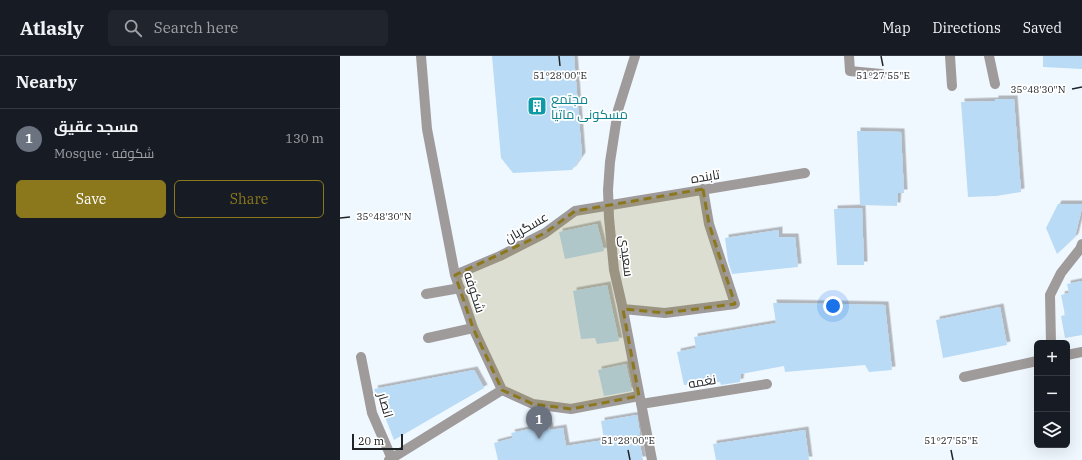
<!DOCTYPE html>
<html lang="en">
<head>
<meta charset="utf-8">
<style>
  body { margin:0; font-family:"IBM Plex Serif",Cairo,serif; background:#20242c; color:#f1f3f6 }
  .controls { position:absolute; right:12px; bottom:12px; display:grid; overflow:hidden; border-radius:6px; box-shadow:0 4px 16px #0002 }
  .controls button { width:36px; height:36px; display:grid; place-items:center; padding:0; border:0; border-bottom:1px solid #363941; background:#171b24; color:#f1f3f6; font:20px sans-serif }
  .scale { position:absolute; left:12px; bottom:10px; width:51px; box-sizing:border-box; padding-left:4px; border:2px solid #202326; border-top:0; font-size:11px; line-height:14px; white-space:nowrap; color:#202326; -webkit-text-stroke:3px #fff; paint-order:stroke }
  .you { position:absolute; left:493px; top:250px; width:14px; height:14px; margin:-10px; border:3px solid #fff; border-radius:50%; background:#1a73e8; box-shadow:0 0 0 6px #1a73e833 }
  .badge { display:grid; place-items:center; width:26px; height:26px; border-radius:50%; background:#8b781d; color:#fff; font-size:13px; font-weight:700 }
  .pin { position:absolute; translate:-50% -33px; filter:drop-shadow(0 1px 2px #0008) }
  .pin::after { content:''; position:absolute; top:21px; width:14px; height:12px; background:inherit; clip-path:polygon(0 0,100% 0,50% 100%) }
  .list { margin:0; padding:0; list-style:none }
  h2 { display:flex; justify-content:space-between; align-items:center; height:52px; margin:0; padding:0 16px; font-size:17px }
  h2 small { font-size:13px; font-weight:400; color:#9ea1a6 }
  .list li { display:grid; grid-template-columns:26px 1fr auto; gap:12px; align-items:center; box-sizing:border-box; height:60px; padding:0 16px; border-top:1px solid #363941 }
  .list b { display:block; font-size:15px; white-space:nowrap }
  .list p { margin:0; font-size:13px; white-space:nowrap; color:#9ea1a6 }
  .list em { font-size:13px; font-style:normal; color:#9ea1a6 }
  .actions { display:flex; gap:8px; padding:12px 16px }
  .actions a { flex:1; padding:9px 0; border:1px solid #8b781d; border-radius:6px; text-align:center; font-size:14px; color:#8b781d }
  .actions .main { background:#8b781d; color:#fff }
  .icon { flex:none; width:22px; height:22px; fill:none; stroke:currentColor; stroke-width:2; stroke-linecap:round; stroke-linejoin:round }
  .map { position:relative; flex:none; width:742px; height:404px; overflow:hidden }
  header { display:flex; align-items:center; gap:24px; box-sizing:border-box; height:56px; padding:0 20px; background:#171b24; border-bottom:1px solid #363941 }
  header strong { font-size:19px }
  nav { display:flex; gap:22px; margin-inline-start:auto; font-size:14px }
  .search { width:280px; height:36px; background:#20242c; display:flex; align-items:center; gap:10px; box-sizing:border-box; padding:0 14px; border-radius:6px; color:#9ea1a6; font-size:15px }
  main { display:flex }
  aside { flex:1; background:#171b24 }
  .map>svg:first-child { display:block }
</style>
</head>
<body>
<header>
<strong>Atlasly</strong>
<div class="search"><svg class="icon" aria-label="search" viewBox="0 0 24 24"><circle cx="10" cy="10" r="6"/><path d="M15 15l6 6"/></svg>Search here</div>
<nav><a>Map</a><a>Directions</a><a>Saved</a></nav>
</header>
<main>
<aside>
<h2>Nearby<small></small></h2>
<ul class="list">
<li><span class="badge" style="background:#6b7280">1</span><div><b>مسجد عقیق</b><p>Mosque · شکوفه</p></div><em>130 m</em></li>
</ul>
<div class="actions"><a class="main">Save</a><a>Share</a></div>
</aside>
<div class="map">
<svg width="742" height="404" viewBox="0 0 742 404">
  <defs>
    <filter id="shadow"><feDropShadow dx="3.5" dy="-3.5" stdDeviation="0" flood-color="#0004"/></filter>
  </defs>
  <rect width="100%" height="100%" fill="#f0f8ff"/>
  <!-- building -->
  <path fill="#b9dbf6" filter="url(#shadow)" d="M152 0H234L242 100 232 114 173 117 161 102Z
    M703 0H742V13L703 11Z
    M655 43H674L681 136 656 140 628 141 621 46 655 45Z
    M517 75 561 76 564 137H558L557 150 520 149Z
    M718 148H742V152L735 181 717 198 706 172Z
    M522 152 524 209H497L494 153Z
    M257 168 264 195 225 203 219 176Z
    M439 174V181H455L458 211 392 218 388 205 385 182Z
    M742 225V279L725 282 721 260 725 259 721 239 729 237 727 228Z
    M267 229 279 285 257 288 255 282 241 283 233 235Z
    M433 247 545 249 552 314 529 316 525 309 445 316 444 310 401 318 400 326 381 329 380 326 344 329 337 296 356 292 354 281 436 267Z
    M660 251 667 289 603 302 596 264Z
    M286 308 292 335 264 340 258 314Z
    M134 314 144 332 54 384 34 333Z
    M297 359 300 378 298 379 303 404H158L154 387 173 382 171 377 209 369 210 374 223 372 226 390 264 384 261 365Z
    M465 374 469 404H376L373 388Z"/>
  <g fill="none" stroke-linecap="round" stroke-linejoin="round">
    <!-- minor -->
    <path stroke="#a09b9b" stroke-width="10" d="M81 0 87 73 115 219 133 272 162 334 193 348 231 353 299 340
      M295 0 278 54 270 106 268 134 269 162 274 214 282 249 312 404
      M509 0 510 15 541 18
      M610 0 612 30
      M649 0 655 28
      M115 219 160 200 205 177 235 155 465 117
      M86 238 120 232
      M283 253 325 257 395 248 369 168 363 133
      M88 282 133 272
      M711 287 710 239 721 217 740 193 742 188
      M727 299 742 296
      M21 301 32 357 52 403
      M624 321 697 305
      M301 348 427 328
      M49 404 162 334"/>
  </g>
  <!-- marked area -->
  <path fill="#8b781d" fill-opacity="0.2" stroke="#8b781d" stroke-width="3" stroke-dasharray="8 5" stroke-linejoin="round" d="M363 133 369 168 395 248 325 257 283 253 299 340 231 353 193 348 162 334 133 272 115 219 205 177 235 155Z"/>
  <!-- ticks -->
  <path fill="none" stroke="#202326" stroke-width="1.5" d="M219 0 220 10M541 0 543 10M732 33 742 31M0 162 10 161M288 394 290 404M611 394 613 404"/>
  <!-- icons -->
  <defs>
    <g id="building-square" transform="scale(1)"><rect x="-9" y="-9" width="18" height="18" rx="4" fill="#0f9aa8" stroke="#fff"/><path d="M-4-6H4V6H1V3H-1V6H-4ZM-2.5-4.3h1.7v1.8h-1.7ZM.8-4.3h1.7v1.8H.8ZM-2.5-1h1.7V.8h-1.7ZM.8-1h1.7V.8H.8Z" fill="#fff"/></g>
  </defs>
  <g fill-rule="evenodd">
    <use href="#building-square" x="197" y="50"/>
  </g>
  <g text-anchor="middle" stroke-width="3.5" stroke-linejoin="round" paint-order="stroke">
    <!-- culture labels -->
    <g font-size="13" fill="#0d838f" stroke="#fff" text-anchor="start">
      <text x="211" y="48">مجتمع<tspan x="211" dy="15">مسکونی ماتیا</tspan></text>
    </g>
    <!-- street labels -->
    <g font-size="13" fill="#202326" stroke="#fff">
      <text transform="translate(365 120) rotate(-9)" y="5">تابنده</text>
      <text transform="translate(186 171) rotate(-30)" y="5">عسگریان</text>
      <text transform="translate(287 200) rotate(83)" y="5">سعیدی</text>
      <text transform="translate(135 236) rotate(72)" y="5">شکوفه</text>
      <text transform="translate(362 325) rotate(-9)" y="5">نغمه</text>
      <text transform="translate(46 349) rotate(74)" y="5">انصار</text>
    </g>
  </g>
  <g font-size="10" text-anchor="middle" fill="#202326" stroke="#fff" stroke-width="3.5" stroke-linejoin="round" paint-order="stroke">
    <text x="220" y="23">51°28'00"E</text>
    <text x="543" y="23">51°27'55"E</text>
    <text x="698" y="37">35°48'30"N</text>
    <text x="44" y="164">35°48'30"N</text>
    <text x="288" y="388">51°28'00"E</text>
    <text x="611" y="388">51°27'55"E</text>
  </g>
</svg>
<div class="controls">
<button>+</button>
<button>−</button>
<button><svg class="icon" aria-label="layers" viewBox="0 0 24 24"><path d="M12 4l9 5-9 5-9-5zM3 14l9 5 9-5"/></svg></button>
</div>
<div class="scale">20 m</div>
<div class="you"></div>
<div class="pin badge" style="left:199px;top:383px;background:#6b7280">1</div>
</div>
</main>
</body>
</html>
